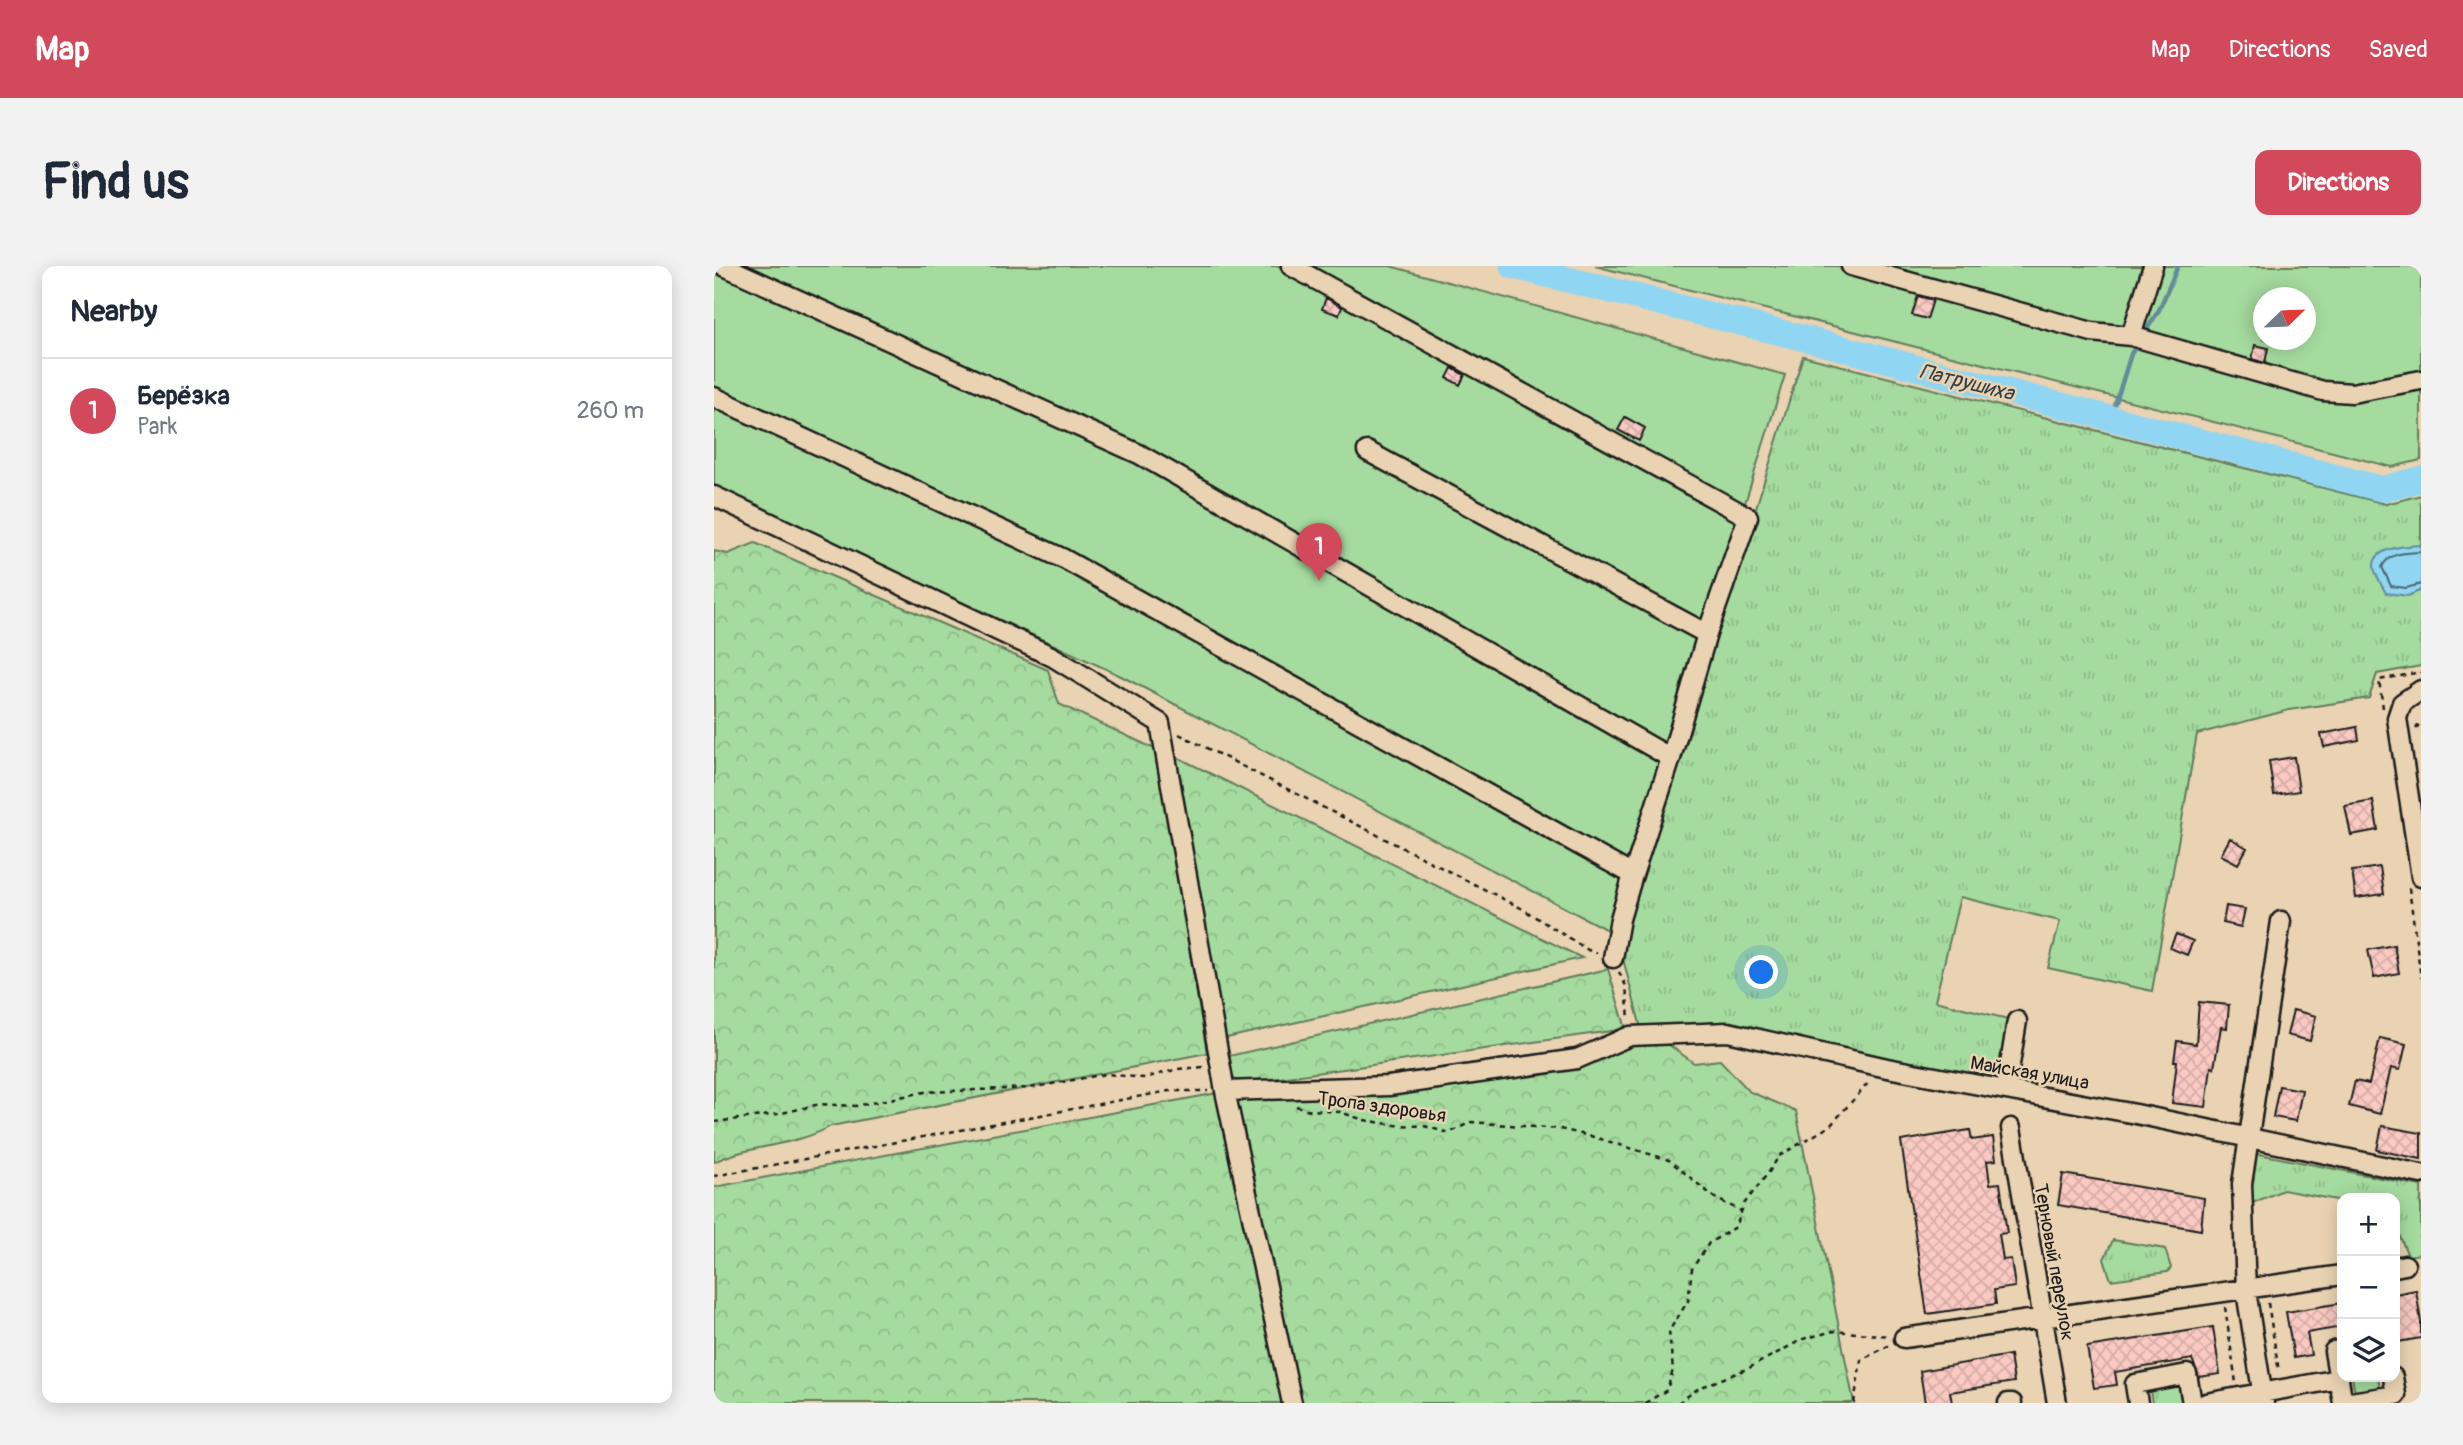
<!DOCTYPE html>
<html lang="en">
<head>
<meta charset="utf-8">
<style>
  body { margin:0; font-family:Pangolin,sans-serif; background:#f2f2f3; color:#1f2937 }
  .controls { position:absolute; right:21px; bottom:21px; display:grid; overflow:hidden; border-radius:14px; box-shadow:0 4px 18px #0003 }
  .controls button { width:63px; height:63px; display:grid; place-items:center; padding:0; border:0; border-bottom:2px solid #e0e1e3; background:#fff; color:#1f2937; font:35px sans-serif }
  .compass { position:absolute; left:1539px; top:21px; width:63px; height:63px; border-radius:50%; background:#fff; box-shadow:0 4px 18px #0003; rotate:67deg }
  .you { position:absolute; left:1048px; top:707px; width:24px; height:24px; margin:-18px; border:5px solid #fff; border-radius:50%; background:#1a73e8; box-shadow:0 0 0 10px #1a73e833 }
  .badge { display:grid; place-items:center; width:46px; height:46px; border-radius:50%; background:#d1495b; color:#fff; font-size:23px; font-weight:700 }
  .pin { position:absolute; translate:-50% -58px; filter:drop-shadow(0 2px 4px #0008) }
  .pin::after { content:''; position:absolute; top:37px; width:24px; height:21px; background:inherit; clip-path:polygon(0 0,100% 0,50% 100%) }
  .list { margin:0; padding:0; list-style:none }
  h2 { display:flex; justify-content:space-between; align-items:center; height:91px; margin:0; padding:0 28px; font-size:30px }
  h2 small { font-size:23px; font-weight:400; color:#747a83 }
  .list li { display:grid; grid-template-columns:46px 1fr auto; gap:21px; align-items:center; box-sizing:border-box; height:105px; padding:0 28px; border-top:2px solid #e0e1e3 }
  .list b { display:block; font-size:26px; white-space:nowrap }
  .list p { margin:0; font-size:23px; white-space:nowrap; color:#747a83 }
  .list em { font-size:23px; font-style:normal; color:#747a83 }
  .icon { flex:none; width:38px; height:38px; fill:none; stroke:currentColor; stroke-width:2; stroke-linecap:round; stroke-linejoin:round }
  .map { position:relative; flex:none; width:1707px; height:1137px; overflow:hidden; border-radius:14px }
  header { display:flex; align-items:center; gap:42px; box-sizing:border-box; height:98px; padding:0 35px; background:#d1495b; color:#fff }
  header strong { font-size:33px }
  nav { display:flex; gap:38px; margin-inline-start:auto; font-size:24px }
  .intro { display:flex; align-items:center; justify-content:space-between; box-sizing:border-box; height:168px; padding:0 42px }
  h1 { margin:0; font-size:49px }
  .button { padding:18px 32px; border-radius:14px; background:#d1495b; color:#fff; font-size:24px; font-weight:700 }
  main { display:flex; gap:42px; padding:0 42px }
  aside { flex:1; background:#fff; border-radius:14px; box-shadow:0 4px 18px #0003 }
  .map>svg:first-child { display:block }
</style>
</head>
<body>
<header>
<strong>Map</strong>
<nav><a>Map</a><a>Directions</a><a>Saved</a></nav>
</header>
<div class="intro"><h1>Find us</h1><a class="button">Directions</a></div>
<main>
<aside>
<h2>Nearby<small></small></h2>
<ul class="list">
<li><span class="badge">1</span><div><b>Берёзка</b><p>Park</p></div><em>260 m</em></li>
</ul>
</aside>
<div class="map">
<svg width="1707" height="1137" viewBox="0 0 1707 1137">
  <defs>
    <pattern id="grass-tufts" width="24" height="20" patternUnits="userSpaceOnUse" patternTransform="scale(1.75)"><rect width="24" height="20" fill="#a5db9e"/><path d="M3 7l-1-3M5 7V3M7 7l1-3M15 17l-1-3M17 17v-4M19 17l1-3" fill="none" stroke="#8dbb88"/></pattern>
    <pattern id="forest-crowns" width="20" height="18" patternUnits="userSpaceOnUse" patternTransform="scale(1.75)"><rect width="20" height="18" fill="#a5db9e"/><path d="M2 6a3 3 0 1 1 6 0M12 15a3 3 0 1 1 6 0" fill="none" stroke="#8dbb88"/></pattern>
    <pattern id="building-cross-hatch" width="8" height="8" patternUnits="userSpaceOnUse" patternTransform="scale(1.75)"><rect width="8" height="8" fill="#f9c9c2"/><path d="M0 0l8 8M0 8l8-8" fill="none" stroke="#d5aca6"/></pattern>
  </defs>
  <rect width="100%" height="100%" fill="#e9d3b2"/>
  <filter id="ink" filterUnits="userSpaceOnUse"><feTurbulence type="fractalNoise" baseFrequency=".0143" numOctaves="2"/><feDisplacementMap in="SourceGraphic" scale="14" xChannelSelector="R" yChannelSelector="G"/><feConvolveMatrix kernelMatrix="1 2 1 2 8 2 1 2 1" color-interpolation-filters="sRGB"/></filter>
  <g filter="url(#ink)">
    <!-- grass -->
    <path fill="url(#grass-tufts)" stroke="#607c5d" stroke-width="2" d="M1089 90 1672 238 1707 229V400L1663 408 1655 432 1575 444 1483 468 1438 725 1334 702 1346 655 1246 631 1221 735 1294 753 1286 816 1013 758 927 762 906 681Z
      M1540 887 1707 920V988L1694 990 1681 959V932H1628V935L1569 924 1536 938 1534 924Z
      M1399 974 1451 983 1457 1002 1453 1006 1397 1014 1390 993Z
      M1638 1111H1664L1667 1128 1642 1132Z
      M1464 1118 1468 1137H1438L1436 1123Z"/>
    <!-- forest -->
    <path fill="url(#forest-crowns)" stroke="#607c5d" stroke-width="2" d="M41 277 334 404 345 438 441 483 493 787 117 860C81 881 37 878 0 896V285L14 288Z
      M461 490 868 692 508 773Z
      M894 703 912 763 517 819 515 790Z
      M944 771 980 797 1006 794 1036 826 1082 845 1140 1137H586L521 831Z
      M504 827 570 1137H0V921Z"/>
    <!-- garden -->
    <path fill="#a5db9e" stroke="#607c5d" stroke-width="2" fill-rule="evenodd" d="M0 0H676L1071 109 897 666 407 410 0 221Z
      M881 0H1707V194L1678 201ZM1549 32H1591V74H1549Z"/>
    <!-- water -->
    <path fill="#90d6f2" stroke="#628c9c" stroke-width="2" d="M1707 279V324L1694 330 1672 327C1668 320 1661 309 1660 301 1659 280 1694 280 1707 279Z"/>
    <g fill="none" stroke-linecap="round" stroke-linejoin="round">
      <!-- shore -->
      <path stroke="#4a6672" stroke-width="2" d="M1707 286C1692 287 1675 286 1668 301L1677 320 1692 322 1707 318"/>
      <!-- stream -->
      <path stroke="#628c9c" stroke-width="4.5" d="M1430 68 1445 44 1464 0
        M1397 152 1417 88 1423 78"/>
      <!-- river -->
      <path stroke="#90d6f2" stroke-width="26" d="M799 0 1089 72 1668 223 1707 213"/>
    </g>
    <!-- building -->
    <path fill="url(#building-cross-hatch)" stroke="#1c1c1c" stroke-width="2" d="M1204 30 1219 34 1213 53 1198 49Z
      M612 32 628 41 625 49 608 43Z
      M1541 79 1554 82 1551 97 1538 93Z
      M738 102 751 109 746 119 733 112Z
      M911 151 931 162 925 175 904 164Z
      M1643 461 1645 474 1610 481 1607 468Z
      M1580 491 1585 525 1560 529 1555 495Z
      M1659 535 1664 564 1637 569 1631 540Z
      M1516 572 1533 582 1524 598 1507 589Z
      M1666 601 1670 628 1642 632 1638 605Z
      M1512 640 1531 643 1527 661 1509 657Z
      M1462 668 1479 675 1473 689 1456 682Z
      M1680 679 1685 707 1660 712 1654 684Z
      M1485 736 1515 739 1513 762 1507 761 1500 802 1497 801 1492 841 1458 837 1463 795H1460L1463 775 1482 778Z
      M1579 744 1602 750 1596 775 1573 769Z
      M1666 772 1692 778 1686 804 1677 802 1666 848 1635 840 1641 815 1655 818Z
      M1565 820 1588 824 1582 855 1559 851Z
      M1668 860 1707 867V893L1663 884Z
      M1256 864 1258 874 1279 871 1282 894 1273 895 1276 918 1286 917 1293 967 1285 968 1289 994 1297 993 1301 1021 1280 1024 1282 1038 1213 1048 1187 875Z
      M1349 908 1490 932 1487 964 1344 939Z
      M1702 1024 1707 1056V1072L1684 1076 1681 1055V1028Z
      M1628 1037V1061L1593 1067 1597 1089 1580 1092 1572 1046Z
      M1499 1061 1506 1108 1485 1111 1478 1093 1401 1106 1403 1119 1380 1122 1373 1081Z
      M1296 1089 1300 1116 1236 1126 1238 1137H1211L1206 1105Z"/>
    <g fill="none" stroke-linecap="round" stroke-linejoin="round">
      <!-- minor casing -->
      <g stroke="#1c1c1c" stroke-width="23">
        <path id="minor" d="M10 0 425 188 957 492
          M577 0 1034 251 993 368 957 492 919 609 906 653 899 692
          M1137 0 1378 66 1417 70 1609 125 1638 127 1707 114
          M1417 70 1439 0
          M0 131 350 293 919 609
          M653 185 993 368
          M0 230 339 391 446 457 511 825 578 1137
          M1707 424 1688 437 1683 452 1707 611
          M1292 823 1303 755
          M511 825 675 820 863 793 916 770 1014 766 1173 802 1422 848 1707 908
          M1297 862 1343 1137
          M1681 1001 1691 999
          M1190 1072 1628 1009
          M1628 1083 1620 1085 1629 1137
          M1294 1137H1298
          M1424 1137 1421 1118 1473 1108 1478 1137
          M1492 1137 1625 1113
          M1550 1137 1532 1025 1528 918 1567 655
          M1630 1137 1682 1129 1679 1111"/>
      </g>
      <!-- path -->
      <path stroke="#1c1c1c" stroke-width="2.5" stroke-dasharray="5 5" stroke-linecap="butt" d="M1669 442 1665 414 1707 406
        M1702 463 1707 455
        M465 468 807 642 874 684 883 687
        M1695 622 1707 712
        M905 706 912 720 915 753
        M582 840 596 844 626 846 650 854 681 859 710 860 735 867 757 856 846 863 880 871 955 894 1001 932 1027 945
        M0 856 64 848 106 838 142 840 211 826 316 822 392 808 431 812 464 803 489 801
        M0 910 455 825H494
        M1554 1037 1565 1106
        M1511 1041 1522 1117
        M931 1137 953 1124 959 1104 955 1065 974 1035 978 1003 995 977 1022 961 1030 938 1055 906 1065 890 1116 860 1156 815
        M964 1137 985 1122 1035 1102 1089 1073 1120 1065 1176 1070
        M1140 1137 1147 1094 1176 1079"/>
      <!-- minor -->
      <use href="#minor" stroke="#e9d3b2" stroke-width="18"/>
    </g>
  </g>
  <g text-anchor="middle" stroke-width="5" stroke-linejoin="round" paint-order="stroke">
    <!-- street labels -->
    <g font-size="19" fill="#1c1c1c" stroke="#e9d3b2">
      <text transform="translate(1316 806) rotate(10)" y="7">Майская улица</text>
      <text transform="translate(668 840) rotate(8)" y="7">Тропа здоровья</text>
      <text transform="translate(1341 996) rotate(80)" y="7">Терновый переулок</text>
    </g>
    <!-- water labels -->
    <g font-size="21" font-style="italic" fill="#334147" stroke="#e9d3b2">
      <text transform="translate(1253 116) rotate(14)" y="7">Патрушиха</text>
    </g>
  </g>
</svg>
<div class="controls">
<button>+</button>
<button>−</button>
<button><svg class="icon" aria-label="layers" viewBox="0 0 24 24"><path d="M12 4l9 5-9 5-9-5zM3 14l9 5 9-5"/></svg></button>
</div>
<svg class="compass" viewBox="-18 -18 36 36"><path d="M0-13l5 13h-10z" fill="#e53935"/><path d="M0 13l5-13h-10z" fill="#747a83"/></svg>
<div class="you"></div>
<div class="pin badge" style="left:605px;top:315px">1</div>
</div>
</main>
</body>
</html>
